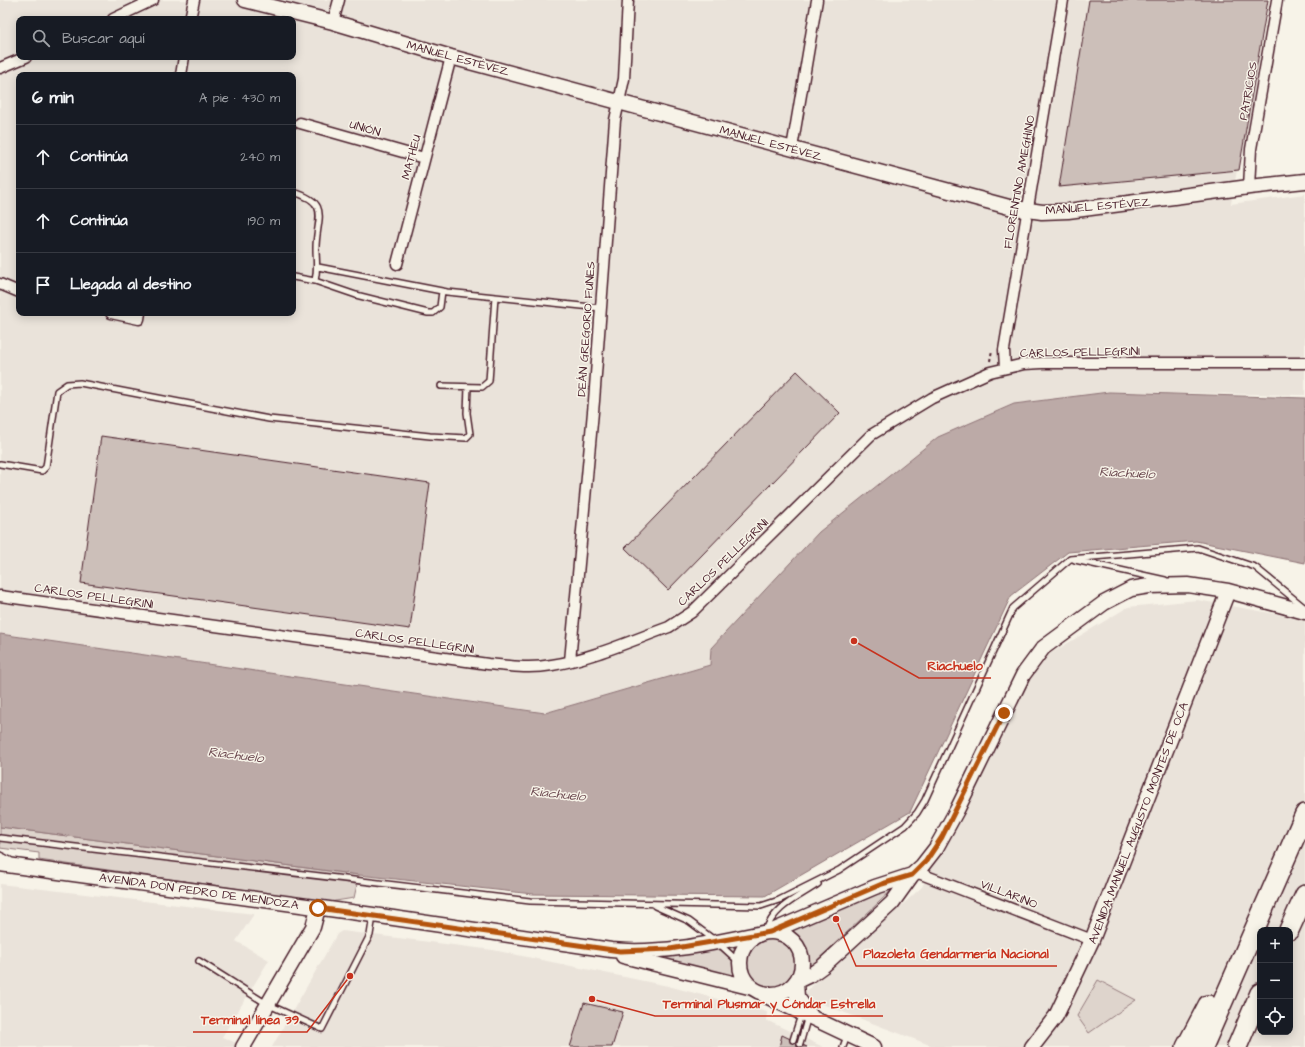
<!DOCTYPE html>
<html lang="es">
<head>
<meta charset="utf-8">
<style>
  body { margin:0; font-family:"Architects Daughter",sans-serif; background:#242831; color:#f1f3f6 }
  .controls { position:absolute; right:12px; bottom:12px; display:grid; overflow:hidden; border-radius:8px; box-shadow:0 2px 10px #0003 }
  .controls button { width:36px; height:36px; display:grid; place-items:center; padding:0; border:0; border-bottom:1px solid #363941; background:#171b24; color:#f1f3f6; font:20px sans-serif }
  .stop { position:absolute; width:12px; height:12px; margin:-9px; border:3px solid #b45309; border-radius:50%; background:#fff }
  .stop.end { background:#b45309; border-color:#fff; box-shadow:0 1px 4px #0008 }
  .list { margin:0; padding:0; list-style:none }
  h2 { display:flex; justify-content:space-between; align-items:center; height:52px; margin:0; padding:0 16px; font-size:17px }
  h2 small { font-size:13px; font-weight:400; color:#9ea1a6 }
  .list li { display:grid; grid-template-columns:26px 1fr auto; gap:12px; align-items:center; box-sizing:border-box; height:64px; padding:0 16px; border-top:1px solid #363941 }
  .list b { display:block; font-size:15px; white-space:nowrap }
  .list em { font-size:13px; font-style:normal; color:#9ea1a6 }
  .icon { flex:none; width:22px; height:22px; fill:none; stroke:currentColor; stroke-width:2; stroke-linecap:round; stroke-linejoin:round }
  .map { position:relative; flex:none; width:1305px; height:1047px; overflow:hidden }
  .search { position:absolute; background:#171b24; box-shadow:0 2px 10px #0003; left:16px; top:16px; width:280px; height:44px; display:flex; align-items:center; gap:10px; box-sizing:border-box; padding:0 14px; border-radius:8px; color:#9ea1a6; font-size:15px }
  .panel { position:absolute; background:#171b24; box-shadow:0 2px 10px #0003; left:16px; top:72px; width:280px; height:244px; border-radius:8px }
  .map>svg:first-child { display:block }
</style>
</head>
<body>
<div class="map">
<svg width="1305" height="1047" viewBox="0 0 1305 1047">
  <rect width="100%" height="100%" fill="#f7f3e8"/>
  <filter id="ink" filterUnits="userSpaceOnUse"><feTurbulence type="fractalNoise" baseFrequency=".025" numOctaves="2"/><feDisplacementMap in="SourceGraphic" scale="8" xChannelSelector="R" yChannelSelector="G"/><feConvolveMatrix kernelMatrix="1 2 1 2 8 2 1 2 1" color-interpolation-filters="sRGB"/></filter>
  <g filter="url(#ink)">
    <!-- built -->
    <path fill="#eae3da" fill-rule="evenodd" d="M0 0H1267L1231 204 1305 194V395L1109 392 1014 404 938 437 710 665 545 713 0 634ZM19 19H293V57H19ZM19 75H293V313H19Z
      M1197 600 1305 619V1047H935L801 996 922 887 1018 673 1128 607ZM1260 930H1290V1032H1260Z
      M0 884 254 914 236 941 269 960 222 1037 246 1047H0Z
      M342 931 493 950 668 986 767 1012 766 1020 823 1047H272L337 934Z"/>
    <!-- green -->
    <path fill="#ded4cc" stroke="#947a7c" d="M0 827 359 875 354 898 330 902 39 860V853L0 848Z
      M895 887 810 967 804 972C806 949 803 943 783 931L838 907Z
      M747 963a24 24 0 1 1 48 0a24 24 0 1 1-48 0Z
      M743 943 734 963 742 982 640 957Z
      M1098 980 1136 1000 1089 1033 1077 1016Z"/>
    <!-- water -->
    <path fill="#bcaaa7" stroke="#8e7275" d="M1109 392 1305 398V563L1196 541 1068 552 1011 596 910 812 765 896 533 894 359 875 0 827V634L545 713 710 665 711 648 819 532 938 437 1014 404Z"/>
    <!-- building -->
    <path fill="#ccbfb9" stroke="#4a1f2b" d="M1089 0H1268L1239 170 1059 187Z
      M797 371 840 413 668 590 625 548Z
      M101 436 430 483 410 629 81 583Z
      M584 1003 623 1012 612 1047H570Z
      M782 1035 807 1047H779Z"/>
    <g fill="none" stroke-linecap="round" stroke-linejoin="round">
      <!-- lane casing -->
      <g stroke="#4a1f2b" stroke-width="8">
        <path id="lane" d="M293 192C332 203 316 219 316 248 316 261 318 268 315 281
          M318 267 447 292 601 308
          M293 277 315 281 356 295 428 313H433L440 307 442 291
          M441 386 482 387 489 381 495 297
          M0 464 42 471 46 467 57 391 67 384 80 383 269 419 430 436 466 438 470 434 467 413 468 387
          M1075 560 1165 580
          M0 838 530 901 761 906 779 900 839 870 905 826 917 813 925 800 1013 608 1070 559 1198 548 1255 567 1305 608
          M0 855 10 860
          M655 906 689 921 717 942 740 963
          M766 931C773 907 799 897 818 884
          M199 961 267 1004 322 1029 370 935 373 916
          M793 1040 801 1015
          M800 1044 808 1016
          M843 1047 847 1036"/>
      </g>
      <!-- street casing -->
      <g stroke="#4a1f2b" stroke-width="13">
        <path id="street" d="M113 19 153 0
          M190 19 194 0
          M333 22 339 0
          M0 68 26 57
          M181 75 184 57
          M300 123 424 158
          M792 148 817 0
          M1249 187 1251 149 1277 0
          M397 264 451 57
          M0 284 19 292
          M111 313 139 319 140 313
          M1005 368 1004 350 1063 0
          M0 596 488 664C509 666 531 669 552 665 590 659 633 640 669 627L692 612 871 435 932 398 990 372 1024 364 1042 363H1305
          M570 661 594 401 615 120 624 79 628 0
          M916 872 1092 940"/>
      </g>
      <!-- secondary casing -->
      <g stroke="#4a1f2b" stroke-width="17">
        <path id="secondary" d="M245 0 333 22 451 57 1009 207 1042 212 1068 211 1249 187 1305 181
          M0 864 373 915 611 950C661 955 713 943 762 933
          M740 963a31 31 0 1 1 62 0a31 31 0 1 1-62 0Z
          M770 932 875 887 912 875 922 866 936 848 957 810 1023 675 1043 648 1104 603 1131 589 1149 586 1188 585 1228 591 1305 612
          M623 956 753 988
          M797 981 812 974 823 966 892 903 912 875
          M796 982 797 997 811 1016
          M764 995 874 1047
          M243 1047 313 927 318 908
          M1032 1047 1056 1016 1092 940 1228 591"/>
      </g>
      <!-- highway casing -->
      <g stroke="#4a1f2b" stroke-width="22">
        <path id="highway" d="M1289 930 1305 895
          M1186 1047 1208 1005
          M1203 1047 1305 814
          M1237 1047 1260 993"/>
      </g>
      <!-- path -->
      <path stroke="#4a1f2b" stroke-width="2" stroke-dasharray="3 3" stroke-linecap="butt" d="M990 361 992 350"/>
      <!-- lane -->
      <use href="#lane" stroke="#f7f3e8" stroke-width="5"/>
      <!-- street -->
      <use href="#street" stroke="#f7f3e8" stroke-width="10"/>
      <!-- secondary -->
      <use href="#secondary" stroke="#f7f3e8" stroke-width="14"/>
      <!-- highway -->
      <use href="#highway" stroke="#f7f3e8" stroke-width="19"/>
    </g>
  </g>
  <g fill="none" stroke-linecap="round" stroke-linejoin="round" filter="url(#ink)">
    <!-- route -->
    <path stroke="#b45309" stroke-width="5" d="M318 908 620 951 670 949 770 932 882 884 912 875 926 861 942 837 1004 713"/>
  </g>
  <g text-anchor="middle" stroke-width="3" stroke-linejoin="round" paint-order="stroke">
    <!-- street labels -->
    <g font-size="12" fill="#4a1f2b" stroke="#f7f3e8">
      <text transform="translate(458 58) rotate(15)" y="4">MANUEL ESTÉVEZ</text>
      <text transform="translate(1248 91) rotate(-80)" y="4">PATRICIOS</text>
      <text transform="translate(365 128) rotate(16)" y="4">UNIÓN</text>
      <text transform="translate(771 143) rotate(15)" y="4">MANUEL ESTÉVEZ</text>
      <text transform="translate(411 157) rotate(-75)" y="4">MATHEU</text>
      <text transform="translate(1019 182) rotate(-80)" y="4">FLORENTINO AMEGHINO</text>
      <text transform="translate(1098 206) rotate(-5)" y="4">MANUEL ESTÉVEZ</text>
      <text transform="translate(586 329) rotate(-86)" y="4">DEÁN GREGORIO FUNES</text>
      <text transform="translate(1080 352) rotate(-1)" y="4">CARLOS PELLEGRINI</text>
      <text transform="translate(723 562) rotate(-44)" y="4">CARLOS PELLEGRINI</text>
      <text transform="translate(94 596) rotate(8)" y="4">CARLOS PELLEGRINI</text>
      <text transform="translate(415 641) rotate(8)" y="4">CARLOS PELLEGRINI</text>
      <text transform="translate(1138 823) rotate(-69)" y="4">AVENIDA MANUEL AUGUSTO MONTES DE OCA</text>
      <text transform="translate(199 891) rotate(8)" y="4">AVENIDA DON PEDRO DE MENDOZA</text>
      <text transform="translate(1009 894) rotate(21)" y="4">VILLARINO</text>
    </g>
    <!-- water labels -->
    <g font-size="13" font-style="italic" fill="#6c4950" stroke="#f7f3e8">
      <text transform="translate(1127 472) rotate(3)" y="5">Riachuelo</text>
      <text transform="translate(236 754) rotate(7)" y="5">Riachuelo</text>
      <text transform="translate(558 793) rotate(6)" y="5">Riachuelo</text>
    </g>
  </g>
  <!-- callouts -->
  <path fill="none" stroke="#c8321e" stroke-width="1.5" d="M854 641L919 678H991M836 919L856 966H1057M592 999L655 1016H883M350 976L307 1032H193"/>
  <g fill="#c8321e" stroke="#f7f3e8" stroke-width="1.5">
    <circle cx="854" cy="641" r="4"/>
    <circle cx="836" cy="919" r="4"/>
    <circle cx="592" cy="999" r="4"/>
    <circle cx="350" cy="976" r="4"/>
  </g>
  <g font-size="13" text-anchor="middle" font-weight="bold" fill="#c8321e" stroke="#f7f3e8" stroke-width="3" stroke-linejoin="round" paint-order="stroke">
    <text x="955" y="670">Riachuelo</text>
    <text x="956" y="958">Plazoleta Gendarmería Nacional</text>
    <text x="769" y="1008">Terminal Plusmar y Cóndar Estrella</text>
    <text x="250" y="1024">Terminal línea 39</text>
  </g>
</svg>
<div class="controls">
<button>+</button>
<button>−</button>
<button><svg class="icon" aria-label="locate" viewBox="0 0 24 24"><circle cx="12" cy="12" r="6"/><path d="M12 2v4M12 18v4M2 12h4M18 12h4"/></svg></button>
</div>
<div class="stop" style="left:318px;top:908px"></div>
<div class="stop end" style="left:1004px;top:713px"></div>
<div class="search"><svg class="icon" aria-label="search" viewBox="0 0 24 24"><circle cx="10" cy="10" r="6"/><path d="M15 15l6 6"/></svg>Buscar aquí</div>
<section class="panel">
<h2>6 min<small>A pie · 430 m</small></h2>
<ul class="list">
<li><svg class="icon" aria-label="ahead" viewBox="0 0 24 24"><path d="M12 20V5M6 11l6-6 6 6"/></svg><div><b>Continúa</b></div><em>240 m</em></li>
<li><svg class="icon" aria-label="ahead" viewBox="0 0 24 24"><path d="M12 20V5M6 11l6-6 6 6"/></svg><div><b>Continúa</b></div><em>190 m</em></li>
<li><svg class="icon" aria-label="arrive" viewBox="0 0 24 24"><path d="M6 21V4h12l-3 4 3 4H6"/></svg><div><b>Llegada al destino</b></div></li>
</ul>
</section>
</div>
</body>
</html>
